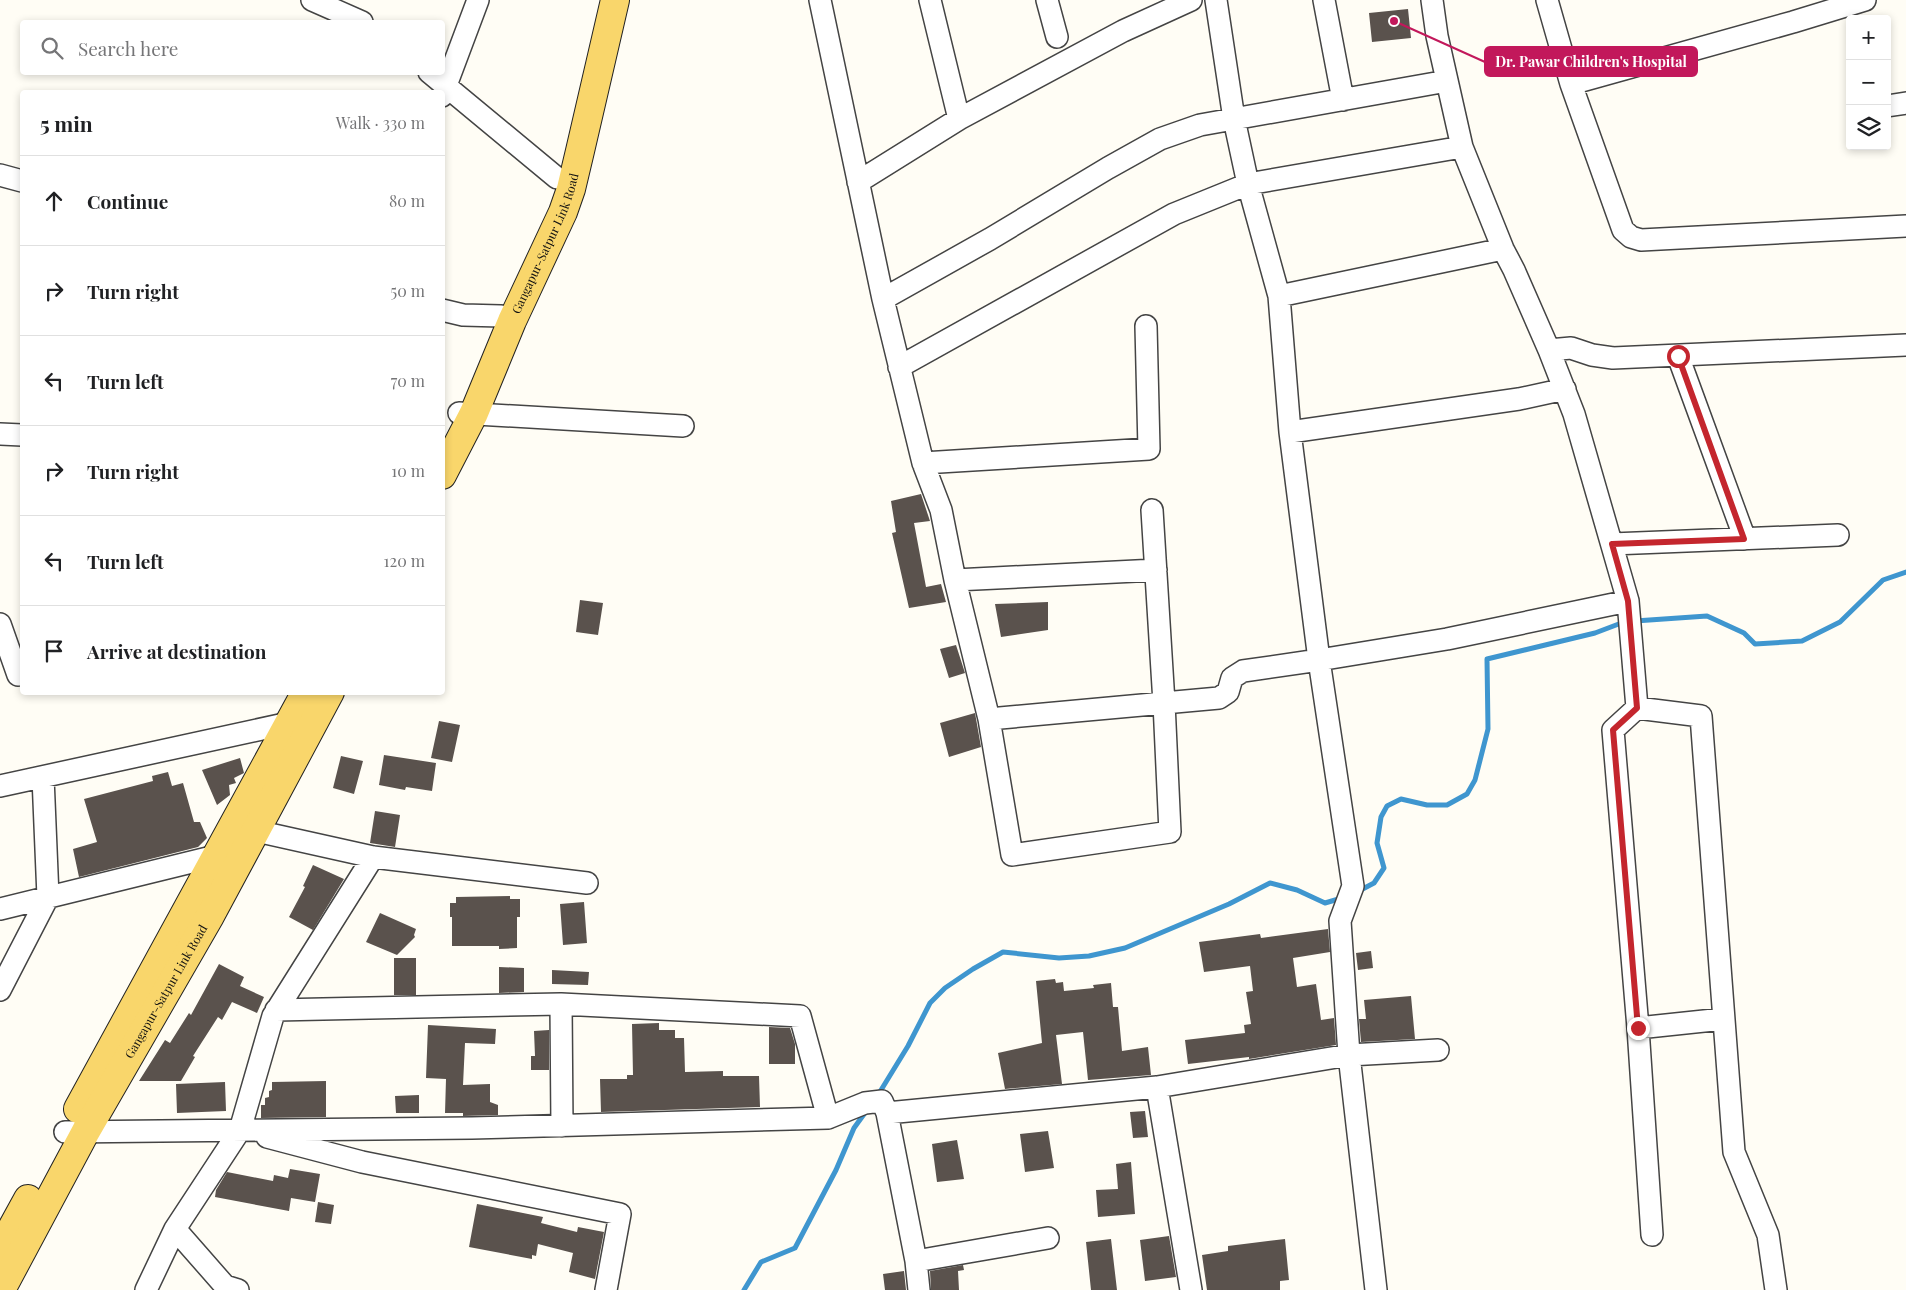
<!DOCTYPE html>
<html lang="en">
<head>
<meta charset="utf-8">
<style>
  body { margin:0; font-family:"Playfair Display",serif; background:#f2f2f2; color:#202124 }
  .controls { position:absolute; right:15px; top:15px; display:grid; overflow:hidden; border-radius:5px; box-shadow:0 2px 8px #0003 }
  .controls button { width:45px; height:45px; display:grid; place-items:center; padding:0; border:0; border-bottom:1px solid #e0e0e0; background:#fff; color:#202124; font:25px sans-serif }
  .stop { position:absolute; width:15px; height:15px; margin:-11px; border:4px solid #c4262e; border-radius:50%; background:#fff }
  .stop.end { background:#c4262e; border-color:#fff; box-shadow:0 1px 5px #0008 }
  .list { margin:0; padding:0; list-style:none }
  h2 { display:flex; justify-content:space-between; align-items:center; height:65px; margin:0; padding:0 20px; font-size:21px }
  h2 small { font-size:16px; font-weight:400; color:#757577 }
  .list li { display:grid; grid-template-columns:32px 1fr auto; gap:15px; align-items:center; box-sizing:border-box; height:90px; padding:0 20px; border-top:1px solid #e0e0e0 }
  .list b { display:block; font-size:19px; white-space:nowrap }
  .list em { font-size:16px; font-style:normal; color:#757577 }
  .icon { flex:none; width:28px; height:28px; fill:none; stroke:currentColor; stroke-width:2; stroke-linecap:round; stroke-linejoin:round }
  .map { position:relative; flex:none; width:1906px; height:1290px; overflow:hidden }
  .search { position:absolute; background:#fff; box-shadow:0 2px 8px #0003; left:20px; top:20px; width:425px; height:55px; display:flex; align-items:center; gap:12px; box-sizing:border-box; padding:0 18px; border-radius:5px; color:#757577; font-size:19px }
  .panel { position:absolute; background:#fff; box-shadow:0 2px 8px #0003; left:20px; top:90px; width:425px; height:605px; border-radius:5px }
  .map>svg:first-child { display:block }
</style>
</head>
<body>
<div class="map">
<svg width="1906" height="1290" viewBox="0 0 1906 1290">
  <rect width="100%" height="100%" fill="#fffdf5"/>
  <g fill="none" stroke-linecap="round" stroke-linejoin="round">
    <!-- stream -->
    <path stroke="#3f96cf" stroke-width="5" d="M1635 621 1707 616 1744 633 1755 644 1802 641 1840 622 1883 580 1906 572
      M1357 892 1374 883 1384 868 1377 843 1381 817 1387 806 1401 799 1427 805H1447L1467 794 1475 780 1488 729 1487 659 1595 633 1624 622
      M878 1095 908 1046 930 1003 945 988 973 969 1003 952 1059 958 1089 956 1125 948 1229 904 1270 883 1297 890 1325 903 1342 898
      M744 1290 761 1262 795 1248 836 1170 854 1128 867 1110"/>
  </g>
  <!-- building -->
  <path fill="#5a524d" d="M1408 9 1411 38 1372 42 1369 13Z
    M921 494 930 521 914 523 926 587 941 584 946 602 909 608 892 533 896 532 891 501Z
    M580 600 603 603 598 635 576 632Z
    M1048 602V630L1001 637 995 604Z
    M956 645 965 673 949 678 940 649Z
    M975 713 981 747 949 757 940 723Z
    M439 721 460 725 452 762 431 758Z
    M384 755 436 763 432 791 406 787 405 790 379 785Z
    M341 756 363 761 354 794 333 788Z
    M240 758 244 773 234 778 236 783 229 785 230 795 217 805 202 770Z
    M168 772 172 786 183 783 194 822H200L207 838 198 847 79 877 73 849 97 842 84 799 153 781 152 776Z
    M375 811 400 815 395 847 370 843Z
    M313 865 344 879 313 930 289 917 305 887 303 886Z
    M510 896V899H520V917H517V948L499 949V946H452V917H450V903H456V897Z
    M584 902 587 943 563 945 560 904Z
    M380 913 416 929 414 935 415 937 397 955 366 942Z
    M1328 929 1330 952 1293 958 1297 987 1316 984 1321 1020 1334 1018 1336 1045 1249 1059V1057L1188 1064 1185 1040 1245 1033 1244 1025 1251 1024 1246 992 1253 991 1250 966 1204 972 1199 942 1260 934 1261 938Z
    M1371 951 1373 968 1358 970 1356 953Z
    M394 958H416V995H394Z
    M219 964 244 977 240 986 264 997 257 1013 232 1002 222 1020 218 1017 193 1056 195 1057 181 1081H139L165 1040 170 1043 189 1013 191 1015Z
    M499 967 524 968V992L499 993Z
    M552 970 589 972 588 985 552 984Z
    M1055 979 1056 983 1063 982 1064 991 1094 988 1093 985 1111 983 1113 1007H1118L1122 1051 1148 1047 1151 1075 1088 1080 1083 1032 1056 1035 1062 1084 1005 1089 998 1053 1042 1043 1036 981Z
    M1411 996 1415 1039 1361 1042 1359 1019H1366L1364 1000Z
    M659 1023V1030H675V1038H684L685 1072 723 1071V1076H759L760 1107 601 1112 600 1079H627V1075H633L632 1024Z
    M428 1025 496 1029 495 1044 465 1043 463 1085 490 1084V1102L498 1105V1115L463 1116V1113H445L446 1079 426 1078Z
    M769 1027 790 1028 795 1044V1064H769Z
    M549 1030V1070H531V1056H535L534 1031Z
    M326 1081V1117L261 1118V1105H265V1098L269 1097V1091L272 1090V1082Z
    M225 1082 226 1111 177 1113 176 1084Z
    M419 1095V1113H396L395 1096Z
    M1145 1111 1148 1137 1133 1138 1130 1112Z
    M1048 1131 1054 1168 1025 1172 1020 1134Z
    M957 1140 964 1179 937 1182 932 1144Z
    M1131 1162 1135 1214 1098 1217 1096 1190 1118 1189 1116 1164Z
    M290 1169 320 1174 315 1202 291 1198 289 1211 215 1197 216 1190 227 1172 273 1181 274 1175 288 1178Z
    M318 1202 334 1205 331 1224 315 1222Z
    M477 1204 543 1217 541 1223 577 1232 578 1227 604 1232 595 1279 569 1272 573 1253 538 1244 536 1256 532 1255V1259L469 1247Z
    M1169 1236 1176 1277 1145 1281 1140 1240Z
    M1111 1239 1117 1290H1091L1086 1242Z
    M1285 1239 1289 1280 1280 1281V1290H1207L1202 1255 1228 1251V1246Z
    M963 1265 964 1270 958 1271 959 1290H931L930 1271Z
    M904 1271 906 1290H885L883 1274Z"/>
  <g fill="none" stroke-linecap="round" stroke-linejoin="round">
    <!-- minor casing -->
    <g stroke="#444" stroke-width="24">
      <path id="minor" d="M312 0 362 22
        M820 0 883 299 923 463 941 510 955 580 989 719 1012 855 1170 832 1164 703 989 719
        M930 0 959 119
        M1047 0 1057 37
        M1216 0 1234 119 1248 184 1279 296
        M1324 0 1343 100
        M1547 0 1571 84 1793 22 1865 0
        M429 72 557 178
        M1571 84 1623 230 1631 237 1641 240 1906 226
        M442 96 478 0
        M1887 106 1906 103
        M0 175 22 181
        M858 182 959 119 1123 31 1191 0
        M883 299 990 239 1108 168 1160 139 1200 125 1447 81
        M442 310 463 315 501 316 512 321
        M1549 350 1571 348 1592 355 1613 358 1906 345
        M1678 356 1745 539
        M899 367 1174 214 1248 184 1462 147
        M459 413 683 426
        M1290 432 1519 399 1565 389
        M0 434 22 435
        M923 463 1149 449 1146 326
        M1152 510 1164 703 1219 698 1228 692 1232 678 1243 671 1319 660 1290 432 1279 296 1503 249
        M1612 544 1838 535
        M955 580 1156 570
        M1628 601 1637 708 1701 716 1734 1152 1768 1235 1776 1290
        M0 624 18 675
        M1637 708 1613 730 1638 1028 1652 1235
        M0 786 289 723 299 728
        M242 825 256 831 373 857 587 883
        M0 909 216 856
        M0 990 48 897 43 777
        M561 1004 562 1126
        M276 1010 561 1004 800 1016 828 1118
        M1638 1028 1723 1019
        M1157 1087 1191 1290
        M887 1113 916 1261 919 1290
        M65 1132 472 1128 828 1118 865 1103 882 1101 887 1113 1157 1087 1349 1055 1438 1050
        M267 1137 362 1162 620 1214 606 1290
        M175 1229 225 1286 238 1290
        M916 1261 1048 1238
        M146 1290 175 1229 240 1130 273 1016 373 857
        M1376 1290 1349 1055 1340 921 1353 886 1319 660 1447 639 1628 601 1574 414 1549 350 1514 270 1503 249 1462 147 1437 36 1432 0"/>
    </g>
    <!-- major casing -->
    <g stroke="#222" stroke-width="30">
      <g id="major">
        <path id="s1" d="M442 475 474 413 512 321 563 212 571 189 580 151 615 0"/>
        <path d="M78 1109 306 692"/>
        <path d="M0 1250 28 1199"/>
        <path id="s2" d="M1 1290 86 1131 210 916 330 692"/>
      </g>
    </g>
    <!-- minor -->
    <use href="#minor" stroke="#fff" stroke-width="21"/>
    <!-- major -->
    <use href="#major" stroke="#f9d66b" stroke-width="28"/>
  </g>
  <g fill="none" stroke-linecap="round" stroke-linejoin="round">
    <!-- route -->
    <path stroke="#c4262e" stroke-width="6" d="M1638 1028 1613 730 1637 708 1628 601 1612 544 1744 539 1678 356"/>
  </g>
  <g text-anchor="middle" stroke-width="5" stroke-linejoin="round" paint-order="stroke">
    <!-- street labels -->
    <g font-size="12" fill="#111" stroke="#fff">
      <text dy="4" stroke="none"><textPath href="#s1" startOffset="254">Gangapur-Satpur Link Road</textPath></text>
      <text dy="4" stroke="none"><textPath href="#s2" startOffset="341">Gangapur-Satpur Link Road</textPath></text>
    </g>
  </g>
  <!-- callouts -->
  <path fill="none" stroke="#c2185b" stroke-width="2" d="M1394 21L1485 62"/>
  <circle fill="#c2185b" stroke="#fff" stroke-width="2" cx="1394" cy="21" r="5"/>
  <rect fill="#c2185b" stroke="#c2185b" stroke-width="2" x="1485" y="47" width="212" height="29" rx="5"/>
  <g font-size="14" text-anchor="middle" font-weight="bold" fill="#fff">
    <text x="1591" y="67">Dr. Pawar Children's Hospital</text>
  </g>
</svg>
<div class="controls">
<button>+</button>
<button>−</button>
<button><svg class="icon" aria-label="layers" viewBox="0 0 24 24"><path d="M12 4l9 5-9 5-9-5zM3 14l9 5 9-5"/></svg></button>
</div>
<div class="stop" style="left:1678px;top:356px"></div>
<div class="stop end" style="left:1638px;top:1028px"></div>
<div class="search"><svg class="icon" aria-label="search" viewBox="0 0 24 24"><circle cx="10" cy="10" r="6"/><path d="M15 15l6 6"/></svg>Search here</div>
<section class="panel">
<h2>5 min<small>Walk · 330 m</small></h2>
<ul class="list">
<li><svg class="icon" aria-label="ahead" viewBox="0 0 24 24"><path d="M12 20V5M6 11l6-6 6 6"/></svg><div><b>Continue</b></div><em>80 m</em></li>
<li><svg class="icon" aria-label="right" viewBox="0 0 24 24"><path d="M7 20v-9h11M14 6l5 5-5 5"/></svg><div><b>Turn right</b></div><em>50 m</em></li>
<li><svg class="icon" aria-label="left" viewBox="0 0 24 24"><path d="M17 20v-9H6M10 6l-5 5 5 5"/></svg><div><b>Turn left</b></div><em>70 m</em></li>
<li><svg class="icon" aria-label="right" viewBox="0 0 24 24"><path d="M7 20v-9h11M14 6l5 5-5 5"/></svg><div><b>Turn right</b></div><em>10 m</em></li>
<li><svg class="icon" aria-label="left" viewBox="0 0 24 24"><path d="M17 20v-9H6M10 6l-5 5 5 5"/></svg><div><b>Turn left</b></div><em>120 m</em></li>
<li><svg class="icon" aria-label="arrive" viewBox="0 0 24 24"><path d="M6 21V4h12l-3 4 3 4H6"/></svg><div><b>Arrive at destination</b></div></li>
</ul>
</section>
</div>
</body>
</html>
